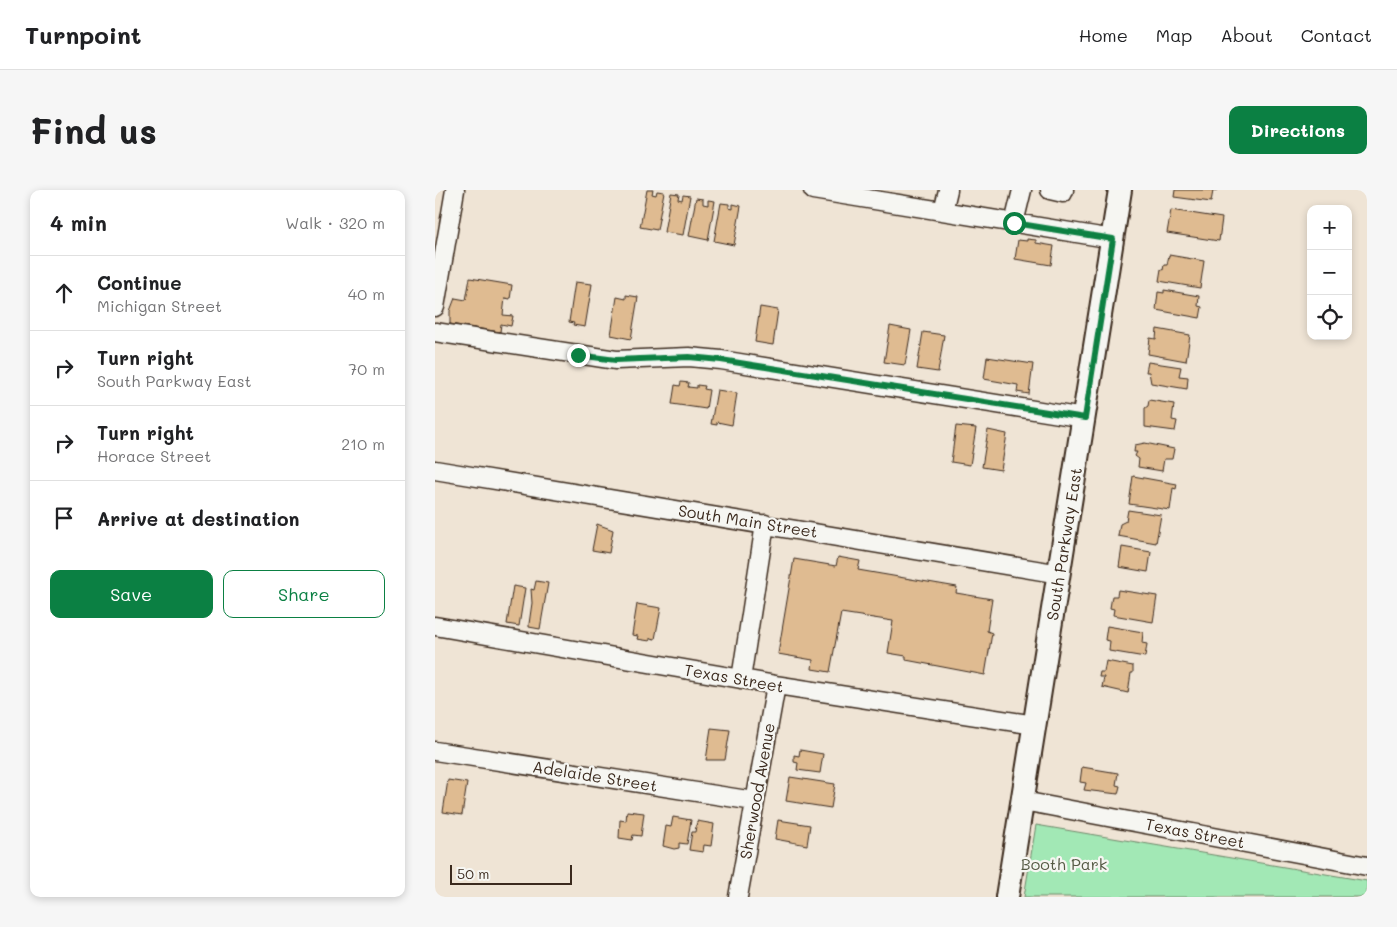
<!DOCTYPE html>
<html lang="en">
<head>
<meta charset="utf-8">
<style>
  body { margin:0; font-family:Mali,sans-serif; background:#f6f6f6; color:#202124 }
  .controls { position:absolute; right:15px; top:15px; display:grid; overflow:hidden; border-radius:10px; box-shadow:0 2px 8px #0003 }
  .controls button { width:45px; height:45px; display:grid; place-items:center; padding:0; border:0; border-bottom:1px solid #e0e0e0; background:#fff; color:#202124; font:25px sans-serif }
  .scale { position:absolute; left:15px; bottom:12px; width:122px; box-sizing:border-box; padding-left:5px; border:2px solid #3b2a1e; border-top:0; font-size:14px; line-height:18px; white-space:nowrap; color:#3b2a1e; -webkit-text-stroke:4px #f6f6f2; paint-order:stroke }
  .stop { position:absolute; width:15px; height:15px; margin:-11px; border:4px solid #0b8043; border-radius:50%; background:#fff }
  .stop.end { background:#0b8043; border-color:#fff; box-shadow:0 1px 5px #0008 }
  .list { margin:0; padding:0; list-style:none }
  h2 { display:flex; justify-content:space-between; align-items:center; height:65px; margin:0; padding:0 20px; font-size:21px }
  h2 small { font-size:16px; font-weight:400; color:#757577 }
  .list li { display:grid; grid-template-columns:32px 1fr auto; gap:15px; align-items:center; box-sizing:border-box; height:75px; padding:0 20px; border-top:1px solid #e0e0e0 }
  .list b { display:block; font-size:19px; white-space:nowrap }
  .list p { margin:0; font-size:16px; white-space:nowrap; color:#757577 }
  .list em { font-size:16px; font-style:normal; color:#757577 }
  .actions { display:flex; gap:10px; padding:15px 20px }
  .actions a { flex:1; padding:11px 0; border:1px solid #0b8043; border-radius:10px; text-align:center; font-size:18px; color:#0b8043 }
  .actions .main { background:#0b8043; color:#fff }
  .icon { flex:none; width:28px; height:28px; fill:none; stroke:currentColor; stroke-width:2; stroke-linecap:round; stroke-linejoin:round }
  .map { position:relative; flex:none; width:932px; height:707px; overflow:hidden; border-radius:10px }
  header { display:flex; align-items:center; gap:30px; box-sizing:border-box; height:70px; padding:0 25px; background:#fff; border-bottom:1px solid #e0e0e0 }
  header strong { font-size:24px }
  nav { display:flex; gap:28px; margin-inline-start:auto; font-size:18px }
  .intro { display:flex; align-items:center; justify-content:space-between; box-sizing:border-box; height:120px; padding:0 30px }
  h1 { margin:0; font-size:35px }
  .button { padding:12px 22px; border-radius:10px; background:#0b8043; color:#fff; font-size:18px; font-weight:700 }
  main { display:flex; gap:30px; padding:0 30px }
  aside { flex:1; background:#fff; border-radius:10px; box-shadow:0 2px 8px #0003 }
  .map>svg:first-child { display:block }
</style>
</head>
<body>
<header>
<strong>Turnpoint</strong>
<nav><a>Home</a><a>Map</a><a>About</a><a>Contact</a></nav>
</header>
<div class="intro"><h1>Find us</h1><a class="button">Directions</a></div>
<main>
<aside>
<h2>4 min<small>Walk · 320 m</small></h2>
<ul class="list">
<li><svg class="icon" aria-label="ahead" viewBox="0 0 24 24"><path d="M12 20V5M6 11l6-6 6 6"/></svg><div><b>Continue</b><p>Michigan Street</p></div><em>40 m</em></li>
<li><svg class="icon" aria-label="right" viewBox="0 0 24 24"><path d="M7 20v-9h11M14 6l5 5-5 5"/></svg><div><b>Turn right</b><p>South Parkway East</p></div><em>70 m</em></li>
<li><svg class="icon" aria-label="right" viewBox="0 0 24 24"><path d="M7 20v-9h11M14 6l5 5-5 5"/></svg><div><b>Turn right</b><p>Horace Street</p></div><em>210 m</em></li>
<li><svg class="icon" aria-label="arrive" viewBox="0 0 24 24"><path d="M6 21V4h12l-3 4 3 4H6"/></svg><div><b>Arrive at destination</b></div></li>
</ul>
<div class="actions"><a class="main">Save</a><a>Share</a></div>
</aside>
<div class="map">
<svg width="932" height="707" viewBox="0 0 932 707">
  <rect width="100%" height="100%" fill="#efe4d5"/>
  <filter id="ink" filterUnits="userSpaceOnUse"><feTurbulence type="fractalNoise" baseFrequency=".02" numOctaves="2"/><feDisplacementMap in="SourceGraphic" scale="10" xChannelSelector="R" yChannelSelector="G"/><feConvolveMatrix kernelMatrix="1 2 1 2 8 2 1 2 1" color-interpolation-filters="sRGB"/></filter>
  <g filter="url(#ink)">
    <!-- green -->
    <path fill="#a2e8b5" stroke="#6e896a" d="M601 635 932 691V707H589Z"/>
    <!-- building -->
    <path fill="#dfbb91" stroke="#3b2a1e" d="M212 0H218L217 4 221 5 222 1 229 2 222 40 205 37Z
      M740 0H783L778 1 776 12 739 7Z
      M236 3 244 4 243 9 247 10 248 5 255 6 248 45 229 42Z
      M261 8 268 9V14L273 15V10L280 11 273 50 254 46Z
      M286 13 294 14V18L298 19V14L306 16 299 55 279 51Z
      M736 20 787 28 784 51 732 43Z
      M592 49 601 50V53L619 56 616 75 580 69 583 50 592 51Z
      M734 65 769 71 765 98 724 91 726 79 728 80 729 75H732Z
      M35 88 77 95 75 109 70 108 68 125 78 126 76 136 66 134 65 142 15 134V121L20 108 31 110Z
      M140 92 157 94 150 137 138 135 139 133 134 132Z
      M729 100 764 106 763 116 767 117 765 128 721 120 723 102 729 103Z
      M191 105 203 107 196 149 176 145 182 107 191 109Z
      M325 117 343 120 338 155 320 152Z
      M455 136 476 140 470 175 449 172Z
      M722 139 755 145 751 171 713 164 715 148 721 149Z
      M488 142 509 145 503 182 482 179Z
      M552 167 598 174 594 204 582 202 583 195 549 189Z
      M713 172 746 177 744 186 753 187 752 199 716 193 714 182H711Z
      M246 192 254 193 253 197 262 198V195L270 196 269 199 274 200 271 219 237 214 240 195 245 196Z
      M282 200 302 203 297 235 282 232V235L276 234Z
      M714 210 739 214 737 230 742 231 740 241 710 237V218L713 216Z
      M521 236 541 238 535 275 516 272Z
      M553 240 572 244 566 280 547 277Z
      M710 253 739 259 737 269H729L727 281 703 277 704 269 700 266 702 262H699L700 255Z
      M698 286 742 294 741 299 738 298 735 320 694 314Z
      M693 320 726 325 721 353 683 346 685 334 691 331Z
      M162 334 178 340 174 363 157 360Z
      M687 357 716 362 713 382 684 377Z
      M403 367 425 371 423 380 522 397 521 403 557 409 552 441 557 443 550 485 471 470V466L453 463 458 431 406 423 395 482 377 479 378 470 343 464 359 369 401 376Z
      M101 391 113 393 105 439 94 437V434L97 413 96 399 99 400Z
      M78 396 90 398 84 436 72 434Z
      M683 400 722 406 718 432 678 425 679 419 675 418 677 406H682Z
      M202 414 226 418 220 449 215 448V451L202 449 203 446 197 445Z
      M672 436 708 442 707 453 712 454 710 467 674 461 675 451 670 450Z
      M671 471 698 476V483H696L693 503 667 497 669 487H664L665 482H669Z
      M276 538 295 540 290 570H271Z
      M365 560 388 564 385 583 362 580 363 573 359 572V565L364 566Z
      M647 577 683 583 681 595 685 596 683 604 649 600 651 593 645 592Z
      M355 587 400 594 396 618 351 611Z
      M13 590 32 593 27 625 8 622Z
      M192 621 209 623 206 646 198 645 197 650 184 648 185 630 191 631Z
      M238 627 256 630 252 654 244 653V658L239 659 228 656 231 636 236 637Z
      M343 630 375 635 372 655 340 649Z
      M262 631 279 634 276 656 269 655 268 662 254 660 257 642H260Z"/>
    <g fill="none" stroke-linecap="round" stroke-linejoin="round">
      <!-- minor casing -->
      <g stroke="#3b2a1e" stroke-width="21">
        <path id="minor" d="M378 0 678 49
          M615 0 628 3 629 0
          M508 21 513 0
          M579 33 587 0
          M0 117 20 0
          M0 142 181 170 254 167 286 170 649 228
          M0 280 625 384
          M0 436 341 495 600 535
          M306 489 330 334
          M0 561 319 611
          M588 611 932 676
          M303 707 341 495"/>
      </g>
      <!-- major casing -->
      <g stroke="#3b2a1e" stroke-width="26">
        <path id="major" d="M572 707 685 0"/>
      </g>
      <!-- minor -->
      <use href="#minor" stroke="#f6f6f2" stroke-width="18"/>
      <!-- major -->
      <use href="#major" stroke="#f6f6f2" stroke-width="22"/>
    </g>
  </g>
  <g fill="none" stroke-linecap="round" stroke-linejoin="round" filter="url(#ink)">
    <!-- route -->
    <path stroke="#0b8043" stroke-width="6" d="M143 165 181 170 254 167 286 170 650 228 678 49 579 33"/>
  </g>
  <g text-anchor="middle" stroke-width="4.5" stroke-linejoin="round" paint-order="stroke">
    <!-- street labels -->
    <g font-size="16" fill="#3b2a1e" stroke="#f6f6f2">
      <text transform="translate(313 331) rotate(9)" y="6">South Main Street</text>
      <text transform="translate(629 354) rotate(-81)" y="6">South Parkway East</text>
      <text transform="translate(299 488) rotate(10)" y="6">Texas Street</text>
      <text transform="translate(160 586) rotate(9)" y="6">Adelaide Street</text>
      <text transform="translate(322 601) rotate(-80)" y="6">Sherwood Avenue</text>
      <text transform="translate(760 643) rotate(11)" y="6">Texas Street</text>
    </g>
    <!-- park labels -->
    <g font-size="16" fill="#555a44" stroke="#f6f6f2">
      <text x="629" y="680">Booth Park</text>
    </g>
  </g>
</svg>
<div class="controls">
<button>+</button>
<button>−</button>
<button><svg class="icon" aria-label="locate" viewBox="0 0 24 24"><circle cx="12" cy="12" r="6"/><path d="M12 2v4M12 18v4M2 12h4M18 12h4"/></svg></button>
</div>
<div class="scale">50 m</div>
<div class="stop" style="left:579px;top:33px"></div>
<div class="stop end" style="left:143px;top:165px"></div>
</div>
</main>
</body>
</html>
